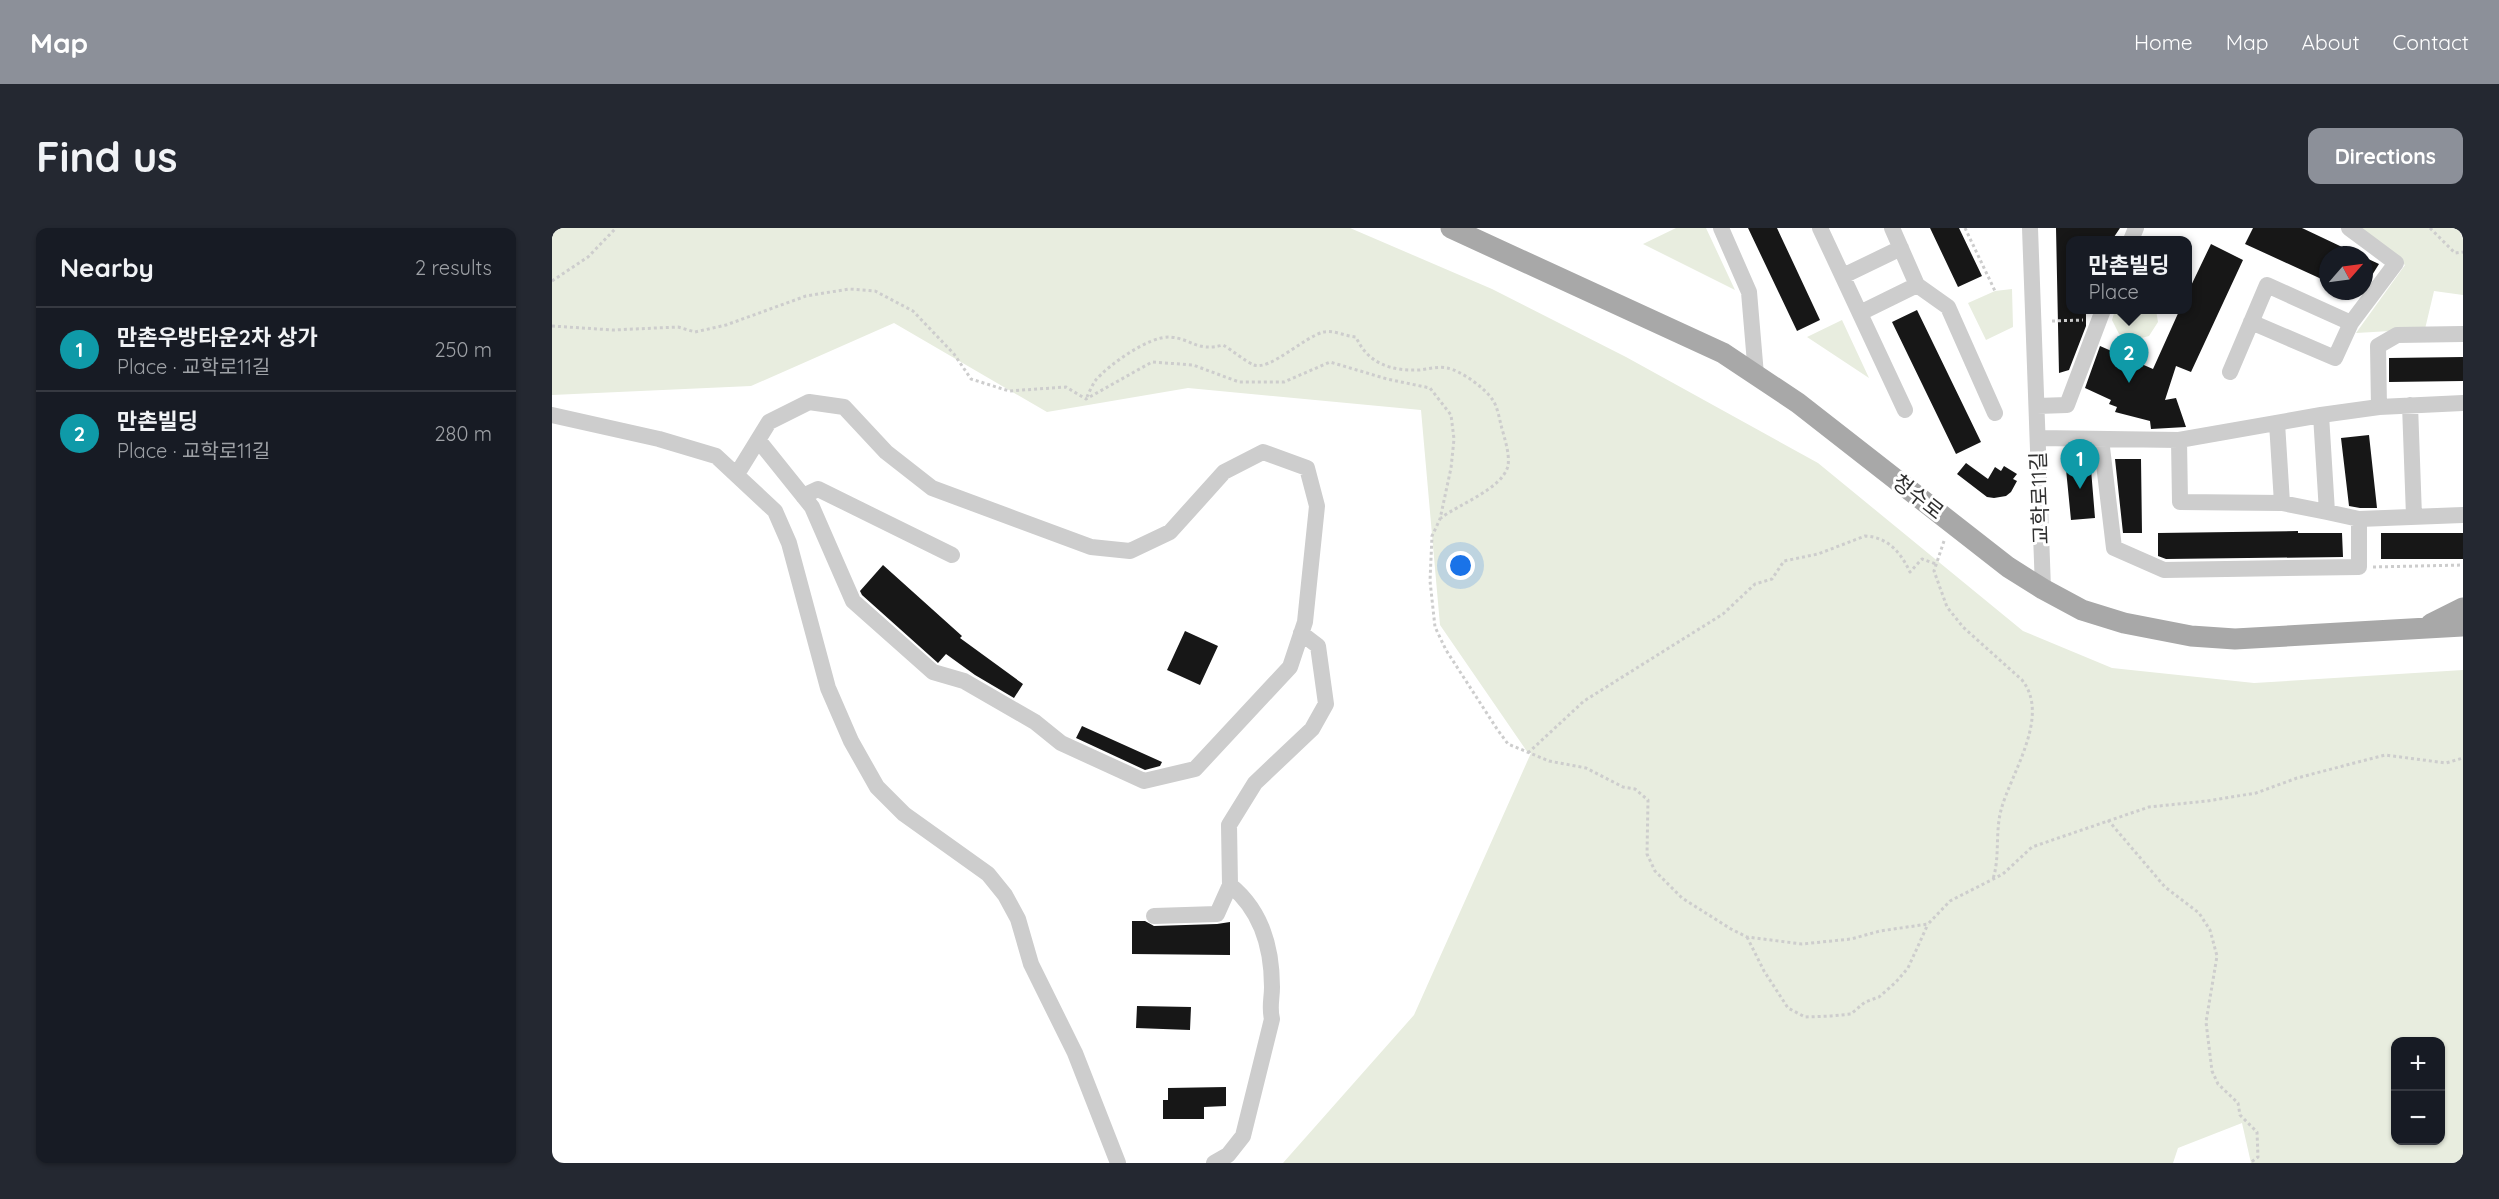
<!DOCTYPE html>
<html lang="en">
<head>
<meta charset="utf-8">
<style>
  body { margin:0; font-family:Quicksand,"Noto Sans KR",sans-serif; background:#242831; color:#f1f3f6 }
  .controls { position:absolute; right:18px; bottom:18px; display:grid; overflow:hidden; border-radius:12px; box-shadow:0 2px 4px #0004 }
  .controls button { width:54px; height:54px; display:grid; place-items:center; padding:0; border:0; border-bottom:2px solid #363941; background:#171b24; color:#f1f3f6; font:30px sans-serif }
  .compass { position:absolute; left:1767px; top:18px; width:54px; height:54px; border-radius:50%; background:#171b24; box-shadow:0 2px 4px #0004; rotate:62deg }
  .you { position:absolute; left:909px; top:338px; width:21px; height:21px; margin:-15px; border:4px solid #fff; border-radius:50%; background:#1a73e8; box-shadow:0 0 0 9px #1a73e833 }
  .badge { display:grid; place-items:center; width:39px; height:39px; border-radius:50%; background:#8c9099; color:#fff; font-size:20px; font-weight:700 }
  .pin { position:absolute; translate:-50% -50px; filter:drop-shadow(0 2px 3px #0008) }
  .pin::after { content:''; position:absolute; top:32px; width:21px; height:18px; background:inherit; clip-path:polygon(0 0,100% 0,50% 100%) }
  .popup { position:absolute; left:1514px; top:8px; width:126px; height:78px; box-sizing:border-box; display:grid; place-content:center; border-radius:12px; background:#171b24; filter:drop-shadow(0 2px 4px #0005); font-size:20px; white-space:nowrap; color:#9ea1a6 }
  .popup b { font-size:22px; color:#f1f3f6 }
  .popup::after { content:''; position:absolute; left:50%; top:100%; margin-left:-12px; border:12px solid transparent; border-top-color:#171b24 }
  .list { margin:0; padding:0; list-style:none }
  h2 { display:flex; justify-content:space-between; align-items:center; height:78px; margin:0; padding:0 24px; font-size:26px }
  h2 small { font-size:20px; font-weight:400; color:#9ea1a6 }
  .list li { display:grid; grid-template-columns:39px 1fr auto; gap:18px; align-items:center; box-sizing:border-box; height:84px; padding:0 24px; border-top:2px solid #363941 }
  .list b { display:block; font-size:22px; white-space:nowrap }
  .list p { margin:0; font-size:20px; white-space:nowrap; color:#9ea1a6 }
  .list em { font-size:20px; font-style:normal; color:#9ea1a6 }
  .map { position:relative; flex:none; width:1911px; height:935px; overflow:hidden; border-radius:12px }
  header { display:flex; align-items:center; gap:36px; box-sizing:border-box; height:84px; padding:0 30px; background:#8c9099; color:#fff }
  header strong { font-size:28px }
  nav { display:flex; gap:33px; margin-inline-start:auto; font-size:21px }
  .intro { display:flex; align-items:center; justify-content:space-between; box-sizing:border-box; height:144px; padding:0 36px }
  h1 { margin:0; font-size:42px }
  .button { padding:15px 27px; border-radius:12px; background:#8c9099; color:#fff; font-size:21px; font-weight:700 }
  main { display:flex; gap:36px; padding:0 36px }
  aside { flex:1; background:#171b24; border-radius:12px; box-shadow:0 2px 4px #0004 }
  .map>svg:first-child { display:block }
</style>
</head>
<body>
<header>
<strong>Map</strong>
<nav><a>Home</a><a>Map</a><a>About</a><a>Contact</a></nav>
</header>
<div class="intro"><h1>Find us</h1><a class="button">Directions</a></div>
<main>
<aside>
<h2>Nearby<small>2 results</small></h2>
<ul class="list">
<li><span class="badge" style="background:#0f9aa8">1</span><div><b>만촌우방타운2차 상가</b><p>Place · 교학로11길</p></div><em>250 m</em></li>
<li><span class="badge" style="background:#0f9aa8">2</span><div><b>만촌빌딩</b><p>Place · 교학로11길</p></div><em>280 m</em></li>
</ul>
</aside>
<div class="map">
<svg width="1911" height="935" viewBox="0 0 1911 935">
  <rect width="100%" height="100%" fill="#fff"/>
  <!-- green -->
  <path fill="#e8eddf" fill-rule="evenodd" d="M0 0H798L940 61 1074 129 1266 235 1471 403 1560 440 1702 455 1911 442V935H1699L1690 895 1626 920 1621 935H731L862 787 979 525H976L888 397 869 182 636 160 495 184 342 95 199 158 0 167ZM1844 814H1888V912H1844Z
    M1124 0H1154L1183 62 1091 16Z
    M1805 0H1906L1911 11V67L1882 63 1873 101 1804 105 1853 37Z
    M1460 61 1461 99 1434 112 1416 75 1443 63Z
    M1563 82H1604L1606 94 1597 108 1582 112 1567 106 1560 92Z
    M1290 92 1317 150 1255 109Z"/>
  <!-- building -->
  <path fill="#171717" d="M1196 0H1225L1268 92 1245 103Z
    M1378 0H1407L1430 48 1406 59Z
    M1504 0H1568L1560 12H1518V81H1534V98L1517 142 1507 145Z
    M1701 0H1750L1807 27H1776V54L1693 16Z
    M1659 16 1691 32 1639 144 1624 138 1613 172 1624 170 1634 199 1599 201 1598 193 1563 184 1565 179 1557 176 1559 172 1533 160 1548 118 1601 141 1628 81H1635V66Z
    M1812 29 1827 36 1812 60Z
    M1365 82 1429 214 1404 226 1340 94Z
    M1911 129V153L1837 154V130Z
    M1817 207 1825 280H1808L1797 278 1789 210Z
    M1538 229 1543 290 1519 292 1513 231Z
    M1563 231H1589L1590 305H1571Z
    M1414 235 1436 251 1443 239 1449 243 1452 238 1465 246 1461 251 1465 253 1459 264 1454 268 1442 270 1435 269 1405 246Z
    M1746 303V305H1790L1791 329 1614 331 1606 328V305Z
    M1829 305H1911V331H1829Z
    M331 337 410 408 408 410 471 456 462 470 423 447 394 426 386 435 310 367 308 363Z
    M633 403 666 418 648 457 615 442Z
    M530 498 610 534 608 538 593 542 524 510Z
    M580 693H593L602 698 665 696 678 694V727L580 726Z
    M585 778 639 779 638 802 584 800Z
    M674 859V878L652 879V891H611V872H616V860Z"/>
  <g fill="none" stroke-linecap="round" stroke-linejoin="round">
    <!-- path -->
    <path stroke="#cdcdcd" stroke-width="3" stroke-dasharray="3 3" stroke-linecap="butt" d="M1413 0 1443 63
      M1878 0 1903 25 1911 24
      M0 53 36 29 64 0
      M1500 93 1531 92
      M0 98 61 102 126 99 143 104 174 97 254 68 297 61 323 63 361 83 402 126 419 151 457 163 514 159 534 171 600 134 641 137 687 154H732L778 134 835 151 878 160 899 187 902 211 899 240 888 291 880 308 878 353 883 399 894 422 945 501 956 516 997 533 1034 540 1071 559 1083 561 1096 572 1095 626 1103 643 1130 670 1179 701 1195 709 1250 716 1299 711 1328 703 1376 696 1398 673 1451 646 1480 619 1597 579 1655 573 1704 565 1745 550 1833 527 1894 535 1911 530
      M535 169C537 164 540 158 543 153 556 137 597 108 618 109 641 111 644 124 671 117 680 122 694 134 702 137 718 143 753 108 772 104 782 102 793 108 804 109 816 136 839 143 868 142 877 141 886 138 895 140 908 142 933 160 940 171 945 177 947 189 949 197 952 209 958 225 956 238 950 261 907 276 889 290
      M1392 313 1382 343 1395 379 1411 399 1470 452C1499 488 1459 545 1449 582 1443 605 1448 629 1441 651
      M1821 339 1911 337
      M976 525 1032 473 1171 386 1203 356 1220 351 1232 333 1266 326 1313 308C1336 309 1349 325 1358 344L1370 331 1384 336
      M1556 592 1613 659 1647 685 1658 702 1665 728 1654 794 1660 843 1666 856 1686 875 1688 887 1705 904 1706 929 1698 935
      M1195 709 1212 743 1236 780 1253 789 1279 788 1299 786 1313 774 1327 769 1344 754 1356 740 1376 696"/>
    <!-- minor -->
    <path stroke="#cdcdcd" stroke-width="16" d="M1169 0 1197 64 1204 147
      M1268 0 1353 182
      M1340 0 1365 57 1396 79 1443 185
      M1478 0 1491 361
      M1579 12 1584 0
      M1291 48 1349 20
      M1308 85 1365 57
      M1699 94 1783 130 1799 95
      M1678 144 1715 57 1799 95 1844 35 1797 0
      M1858 177 1862 288
      M1485 178 1515 177 1551 82
      M1827 179 1826 118 1845 107 1911 106
      M0 187 107 211 164 228 223 283 237 315 276 460 299 513 325 559 352 586 436 646 453 667 466 691 479 736 523 825 566 935
      M1769 187 1827 179 1911 175
      M1725 195 1730 275
      M1486 210 1627 212 1628 274 1730 275 1775 284 1769 187 1627 212
      M1549 211 1562 320 1612 342 1807 339V291
      M185 246 217 194 257 174 292 179 334 224 380 260 539 319 578 323 618 304 672 244 711 224 755 240 765 278 753 394 738 439 643 541 592 553 509 515 483 494 412 453 381 444 301 373 260 279 207 213
      M251 268 266 261 400 327
      M1775 284 1807 291 1911 287
      M602 688 665 686 678 657 677 597 703 555 760 501 774 476 766 418 749 405
      M662 935 676 927 691 908 720 791C717 779 720 771 720 759 720 720 709 682 678 657"/>
    <!-- major -->
    <path stroke="#a8a8a8" stroke-width="21" d="M899 0 1171 125 1246 175 1456 339 1491 361 1530 382 1572 395 1639 408 1683 411 1911 398
      M1879 396 1911 380"/>
  </g>
  <g text-anchor="middle" stroke-width="6" stroke-linejoin="round" paint-order="stroke">
    <!-- street labels -->
    <g font-size="21" fill="#303030" stroke="#fff">
      <text transform="translate(1366 269) rotate(38)" y="7">청수로</text>
      <text transform="translate(1488 270) rotate(-92)" y="7">교학로11길</text>
    </g>
  </g>
</svg>
<div class="controls">
<button>+</button>
<button>−</button>
</div>
<svg class="compass" viewBox="-18 -18 36 36"><path d="M0-13l5 13h-10z" fill="#e53935"/><path d="M0 13l5-13h-10z" fill="#9ea1a6"/></svg>
<div class="you"></div>
<div class="pin badge" style="left:1528px;top:261px;background:#0f9aa8">1</div>
<div class="pin badge" style="left:1577px;top:155px;background:#0f9aa8">2</div>
<div class="popup"><b>만촌빌딩</b>Place</div>
</div>
</main>
</body>
</html>
